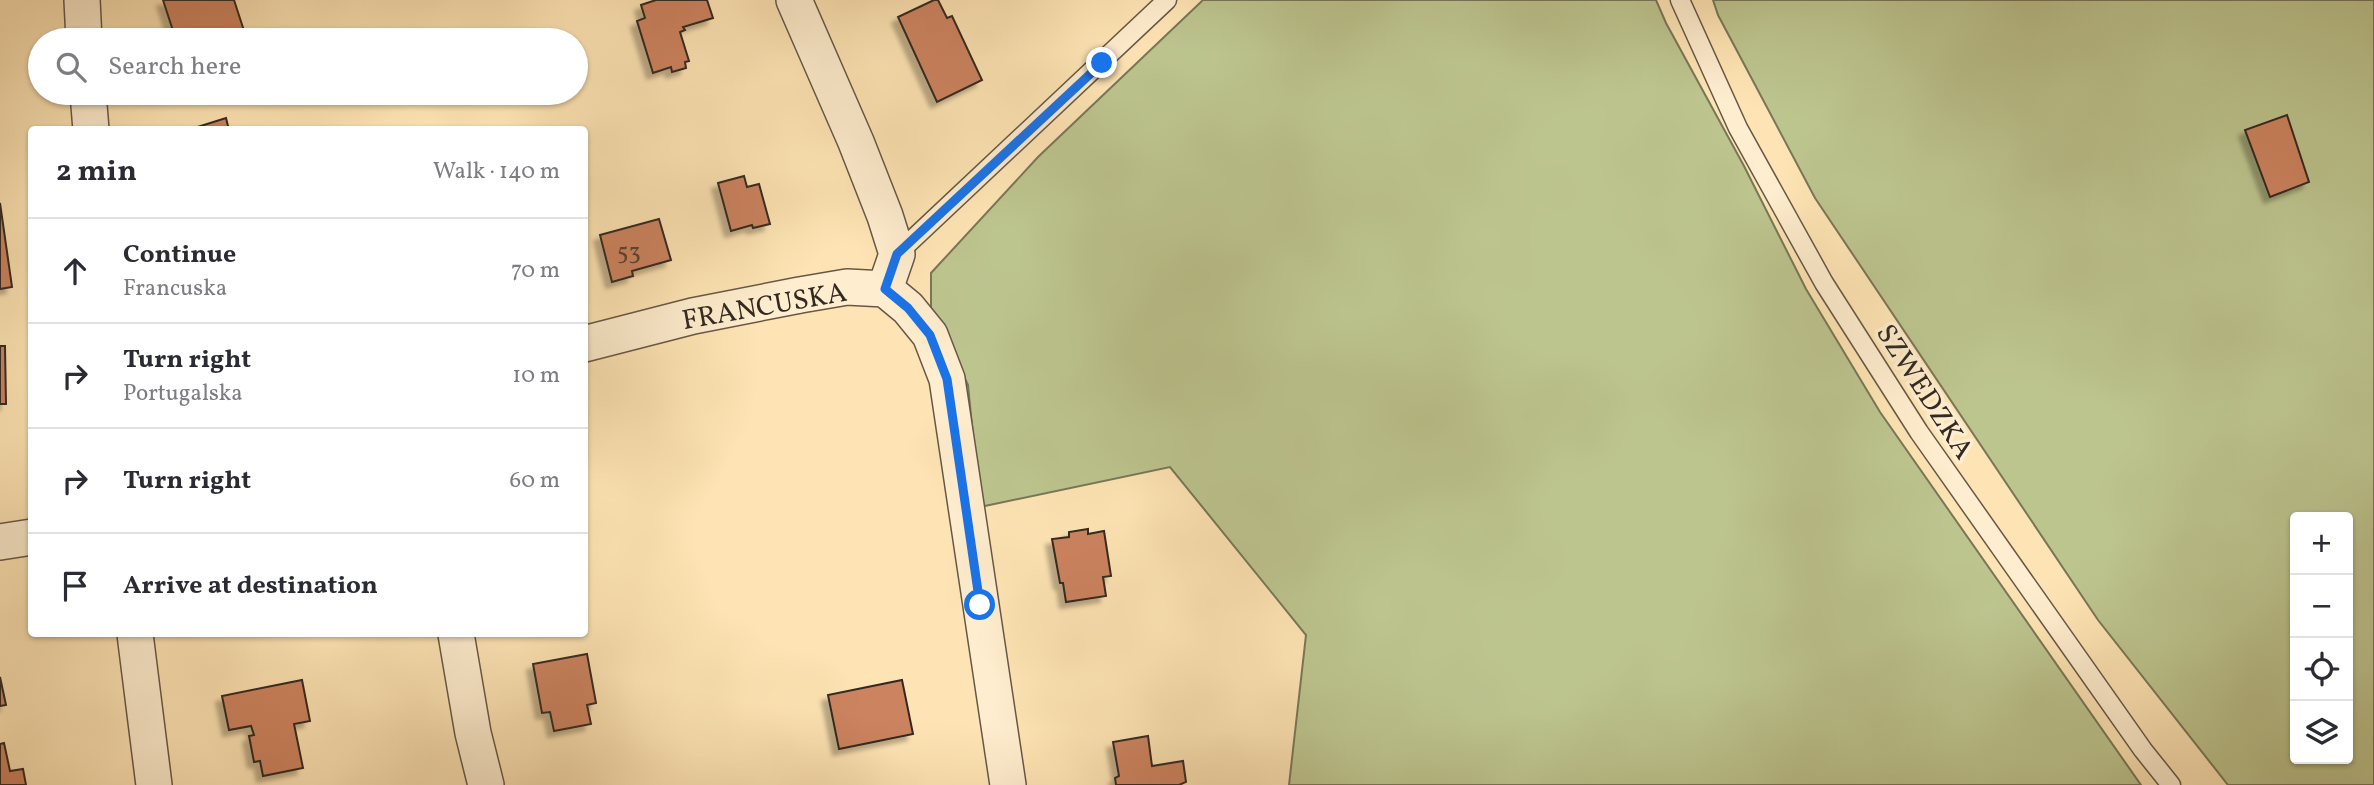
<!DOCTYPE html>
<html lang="en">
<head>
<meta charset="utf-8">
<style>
  body { margin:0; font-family:Vollkorn,serif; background:#f7f7f7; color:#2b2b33 }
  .controls { position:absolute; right:21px; bottom:21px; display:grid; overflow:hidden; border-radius:7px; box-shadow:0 2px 5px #0004 }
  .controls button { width:63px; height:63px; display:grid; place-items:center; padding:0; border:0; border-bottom:2px solid #e1e1e2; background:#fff; color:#2b2b33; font:35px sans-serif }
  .stop { position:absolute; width:21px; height:21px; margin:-16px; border:5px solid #1a73e8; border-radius:50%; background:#fff }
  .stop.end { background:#1a73e8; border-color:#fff; box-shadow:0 2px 7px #0008 }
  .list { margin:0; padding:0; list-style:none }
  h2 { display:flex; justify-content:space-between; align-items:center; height:91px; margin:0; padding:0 28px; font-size:30px }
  h2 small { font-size:23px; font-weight:400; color:#7c7c81 }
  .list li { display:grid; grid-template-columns:46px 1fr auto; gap:21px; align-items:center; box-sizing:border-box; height:105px; padding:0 28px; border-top:2px solid #e1e1e2 }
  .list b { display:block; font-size:26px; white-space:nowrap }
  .list p { margin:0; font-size:23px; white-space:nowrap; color:#7c7c81 }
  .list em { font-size:23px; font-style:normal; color:#7c7c81 }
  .icon { flex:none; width:38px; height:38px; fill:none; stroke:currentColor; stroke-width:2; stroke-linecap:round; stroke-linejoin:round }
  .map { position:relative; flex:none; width:2374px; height:785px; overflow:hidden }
  .search { position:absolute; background:#fff; box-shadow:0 2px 5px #0004; left:28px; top:28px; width:560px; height:77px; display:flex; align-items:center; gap:18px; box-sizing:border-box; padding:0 24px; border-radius:38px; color:#7c7c81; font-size:26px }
  .panel { position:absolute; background:#fff; box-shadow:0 2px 5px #0004; left:28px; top:126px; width:560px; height:511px; border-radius:7px }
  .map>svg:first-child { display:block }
</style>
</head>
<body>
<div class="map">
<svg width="2374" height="785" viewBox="0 0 2374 785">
  <defs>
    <filter id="shadow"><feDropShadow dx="-6" dy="6" stdDeviation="2" flood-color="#0004"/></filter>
  </defs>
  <rect width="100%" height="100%" fill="#fee4b4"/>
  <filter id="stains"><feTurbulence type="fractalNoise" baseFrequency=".00286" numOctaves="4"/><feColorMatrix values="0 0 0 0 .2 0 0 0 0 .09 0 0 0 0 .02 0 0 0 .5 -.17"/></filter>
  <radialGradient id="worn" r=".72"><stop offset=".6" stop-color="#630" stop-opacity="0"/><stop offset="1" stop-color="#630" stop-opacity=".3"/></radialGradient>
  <!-- green -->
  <path fill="#bdc58f" stroke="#787758" stroke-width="2" fill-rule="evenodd" d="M1203 0H1656L1666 23 1744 166 1806 289 1880 412 2141 785H1289L1306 635 1170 467 980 507 968 385 931 308V273L1038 157Z
    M1713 0H2374V785H2228L2098 620 1815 198 1718 15ZM2295 517H2348V759H2295Z"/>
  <!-- building -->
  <path fill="#cc835e" stroke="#332921" stroke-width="2" filter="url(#shadow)" d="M163 0H234L247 40H176Z
    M656 0H707L713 18 683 27 685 30 680 32 689 61 685 62 686 68 672 72 671 67 653 73 637 21 645 18 641 5Z
    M934 0H938L947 18 952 16 982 80 937 102 898 17Z
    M2287 115 2309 182 2270 197 2245 130Z
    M226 118 229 130H188Z
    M744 176 747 187 759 184 770 224 753 228 752 225 731 231 718 183Z
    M0 203 12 287 0 289Z
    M659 219 671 260 632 271 633 276 612 282 600 235Z
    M0 346H5L6 404H0Z
    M1088 529V534L1104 531 1111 576 1103 577 1106 596 1066 602 1063 583H1060L1052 539 1069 537V532Z
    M587 654 596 703 587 705 591 724 554 731 550 712 542 713 533 664Z
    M0 677 6 705 0 706Z
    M302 680 310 721 294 724 303 768 263 776 260 761 254 762 249 736 254 735 251 726 229 730 222 696Z
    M902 680 913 734 839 749 828 695Z
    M1148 736 1152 766 1183 761 1186 782 1179 785H1116L1115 778 1119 776 1113 742Z
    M4 743 10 771 23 769 26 785H0V744Z"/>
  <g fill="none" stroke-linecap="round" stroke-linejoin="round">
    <!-- lane casing -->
    <g stroke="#665846" stroke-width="21">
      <path id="lane" d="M1680 0 1738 128 1824 283 1919 432 2143 750 2171 785
        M897 254 1167 0"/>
    </g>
    <!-- street casing -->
    <g stroke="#665846" stroke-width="38">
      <path id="street" d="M82 0 84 40
        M794 0 856 142 885 216 897 254 885 289
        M88 93 91 130
        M584 344 693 316 800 295 847 287 885 289 908 308 930 335 947 379 1008 785
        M0 542 32 537
        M135 634 154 785
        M456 634 473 733 486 785"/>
    </g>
    <!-- lane -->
    <use href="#lane" stroke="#feedce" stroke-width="18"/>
    <!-- street -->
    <use href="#street" stroke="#feedce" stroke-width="35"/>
  </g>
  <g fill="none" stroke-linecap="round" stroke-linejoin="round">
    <!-- route -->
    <path stroke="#1a73e8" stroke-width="9" d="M980 605 947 379 930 335 908 308 885 289 897 254 1102 63"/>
  </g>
  <g text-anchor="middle" stroke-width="7" stroke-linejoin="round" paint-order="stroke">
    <!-- number labels -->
    <g font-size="24" fill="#594030">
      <text x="629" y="259">53</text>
    </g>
    <!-- street labels -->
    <g font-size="28" fill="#332921" stroke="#feedce">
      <text transform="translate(764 305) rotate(-10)" y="10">FRANCUSKA</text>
      <text transform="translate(1926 391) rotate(57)" y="10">SZWEDZKA</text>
    </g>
  </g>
  <rect width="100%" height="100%" filter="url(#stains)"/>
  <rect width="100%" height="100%" fill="url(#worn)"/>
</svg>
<div class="controls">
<button>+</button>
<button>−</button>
<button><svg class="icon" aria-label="locate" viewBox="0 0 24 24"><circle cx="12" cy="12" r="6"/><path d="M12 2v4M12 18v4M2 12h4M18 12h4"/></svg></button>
<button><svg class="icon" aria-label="layers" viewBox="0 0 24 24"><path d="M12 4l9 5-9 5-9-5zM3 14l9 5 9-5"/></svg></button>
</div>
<div class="stop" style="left:980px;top:605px"></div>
<div class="stop end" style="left:1102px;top:63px"></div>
<div class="search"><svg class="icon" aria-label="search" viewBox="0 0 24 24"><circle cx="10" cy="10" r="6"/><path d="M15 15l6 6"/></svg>Search here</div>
<section class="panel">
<h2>2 min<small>Walk · 140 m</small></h2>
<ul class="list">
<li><svg class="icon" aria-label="ahead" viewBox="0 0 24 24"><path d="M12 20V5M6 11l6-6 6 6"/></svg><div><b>Continue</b><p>Francuska</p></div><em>70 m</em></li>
<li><svg class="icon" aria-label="right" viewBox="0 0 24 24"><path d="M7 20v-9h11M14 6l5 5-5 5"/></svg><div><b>Turn right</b><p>Portugalska</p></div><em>10 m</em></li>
<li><svg class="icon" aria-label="right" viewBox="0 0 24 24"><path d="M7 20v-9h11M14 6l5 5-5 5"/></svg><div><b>Turn right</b></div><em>60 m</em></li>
<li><svg class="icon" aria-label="arrive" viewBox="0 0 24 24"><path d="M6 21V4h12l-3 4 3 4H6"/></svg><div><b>Arrive at destination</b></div></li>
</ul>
</section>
</div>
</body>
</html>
